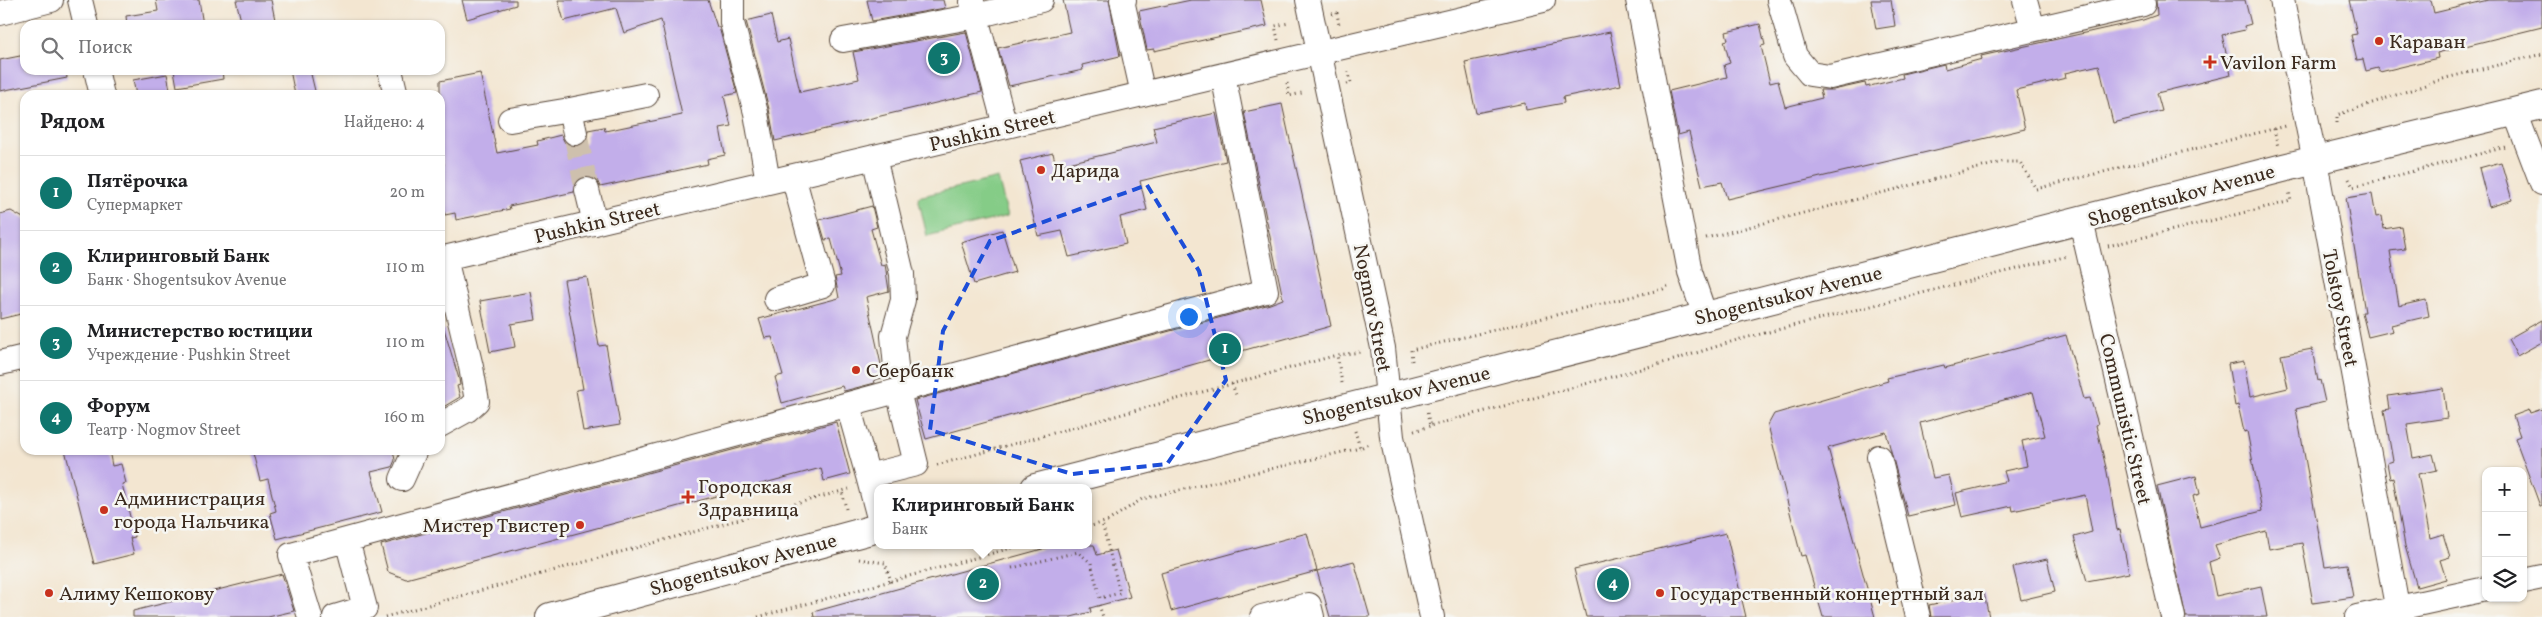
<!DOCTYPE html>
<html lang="ru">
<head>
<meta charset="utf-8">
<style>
  body { margin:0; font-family:Vollkorn,serif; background:#f2f2f2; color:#202124 }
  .controls { position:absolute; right:15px; bottom:15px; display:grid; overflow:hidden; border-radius:10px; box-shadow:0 1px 4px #0004 }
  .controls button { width:45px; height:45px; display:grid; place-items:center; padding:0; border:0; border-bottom:1px solid #e0e0e0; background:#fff; color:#202124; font:25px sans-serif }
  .you { position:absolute; left:1188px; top:316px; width:18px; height:18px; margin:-12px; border:4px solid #fff; border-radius:50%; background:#1a73e8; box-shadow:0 0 0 8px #1a73e833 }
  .badge { display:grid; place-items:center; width:32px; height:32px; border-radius:50%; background:#0f766e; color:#fff; font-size:16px; font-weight:700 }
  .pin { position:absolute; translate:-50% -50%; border:2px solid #fff; box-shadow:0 1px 5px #0006 }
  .popup { position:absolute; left:874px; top:484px; width:218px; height:65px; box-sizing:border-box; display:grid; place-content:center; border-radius:10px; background:#fff; filter:drop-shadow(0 1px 4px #0005); font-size:16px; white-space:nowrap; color:#757577 }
  .popup b { font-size:19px; color:#202124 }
  .popup::after { content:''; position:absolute; left:50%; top:100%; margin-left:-10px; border:10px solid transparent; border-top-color:#fff }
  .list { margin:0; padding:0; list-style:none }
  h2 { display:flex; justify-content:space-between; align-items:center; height:65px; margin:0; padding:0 20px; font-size:21px }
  h2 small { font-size:16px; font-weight:400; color:#757577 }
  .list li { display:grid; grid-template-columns:32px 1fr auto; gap:15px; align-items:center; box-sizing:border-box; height:75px; padding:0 20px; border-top:1px solid #e0e0e0 }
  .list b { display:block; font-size:19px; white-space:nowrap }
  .list p { margin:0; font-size:16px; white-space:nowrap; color:#757577 }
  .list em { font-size:16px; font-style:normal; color:#757577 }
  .icon { flex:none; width:28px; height:28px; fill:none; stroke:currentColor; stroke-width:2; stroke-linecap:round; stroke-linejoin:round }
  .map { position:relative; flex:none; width:2542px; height:617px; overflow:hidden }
  .search { position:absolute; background:#fff; box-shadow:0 1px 4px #0004; left:20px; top:20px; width:425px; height:55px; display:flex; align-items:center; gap:12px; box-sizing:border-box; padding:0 18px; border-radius:15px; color:#757577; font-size:19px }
  .panel { position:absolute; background:#fff; box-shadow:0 1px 4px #0004; left:20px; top:90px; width:425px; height:365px; border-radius:15px }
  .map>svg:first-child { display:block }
</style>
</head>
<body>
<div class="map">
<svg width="2542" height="617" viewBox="0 0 2542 617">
  <rect width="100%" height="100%" fill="#f6f6f2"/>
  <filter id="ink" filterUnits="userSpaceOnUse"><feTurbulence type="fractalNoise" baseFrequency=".02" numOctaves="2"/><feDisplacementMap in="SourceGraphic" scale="10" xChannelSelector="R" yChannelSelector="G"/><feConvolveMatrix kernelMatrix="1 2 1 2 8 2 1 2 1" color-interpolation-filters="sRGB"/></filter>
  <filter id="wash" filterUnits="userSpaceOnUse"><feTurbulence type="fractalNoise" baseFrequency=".0096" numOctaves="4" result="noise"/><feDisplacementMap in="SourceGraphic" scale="20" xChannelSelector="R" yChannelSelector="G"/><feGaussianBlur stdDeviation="1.12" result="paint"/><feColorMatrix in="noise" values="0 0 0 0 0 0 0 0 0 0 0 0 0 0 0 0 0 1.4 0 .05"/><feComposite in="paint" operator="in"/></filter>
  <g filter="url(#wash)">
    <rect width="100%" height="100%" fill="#f3e6d1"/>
    <!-- green -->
    <path fill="#85cc87" stroke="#607b52" d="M998 178 1008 216 927 236 918 197Z"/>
    <g id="blocks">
      <!-- building -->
      <path fill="#c2aeea" d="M156 0H199L203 25H127L126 16 158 11Z
        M236 0H271L275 20 256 25H242Z
        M462 0H516V5L467 19Z
        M558 0H708L717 27H719L737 93 724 96 731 126 720 128 725 155 707 159 708 164 600 187 597 180 584 177 577 180 574 192 509 206 510 209 456 220 455 213 445 215 440 192V166L444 165 440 147V81L480 73 497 153 538 145 537 141 561 135 565 143 577 146 585 143 588 130 604 127 605 131 682 115 661 20 624 33 616 8 564 21Z
        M867 0H943L945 8 872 21Z
        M1063 0H1109L1120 56 1082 65 1083 70 1009 86 998 48 1070 32Z
        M1191 0H1261L1267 26 1154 51V49L1147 50 1139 11Z
        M1871 0H1891L1895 26 1876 29Z
        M2156 0H2245L2251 24 2244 26 2245 30 2222 35 2231 75 2157 93 2162 111 2113 123 2099 65 2065 73 2066 78 2016 90 2025 129 1727 199 1722 182 1702 186 1689 132 1678 135 1669 91 1727 77 1724 65 1730 63 1724 41 1728 40 1726 32 1760 24 1765 45 1761 46 1770 83 1778 81 1785 107 1822 98 1820 90H1833L1865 83 1866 87 1903 78 1902 74 1944 64 1945 69 1982 59 1981 56 2143 20 2157 15Z
        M2349 0H2431L2434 13 2488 0H2542V27L2437 53 2438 58 2380 72 2378 68 2366 71 2363 59 2357 60 2351 35 2357 34Z
        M771 15 777 42 788 39 800 92 859 79 853 52 966 32 982 92 775 141 769 109 746 21Z
        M1610 32 1621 85 1563 97 1564 103 1526 110 1525 103 1476 113 1465 62Z
        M25 55V70H66L67 78 0 91V60Z
        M174 70H222L223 79 177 87Z
        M290 70H310L316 95H295Z
        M167 74 171 95H136L133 80Z
        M1282 104 1331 326 926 439 915 400 1270 304 1283 299 1244 112Z
        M1216 113 1226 161 1140 181 1147 210 1120 217 1126 244 1069 257 1062 231 1038 236 1020 161 1053 153 1056 166 1157 142 1153 127Z
        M2501 162 2512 200 2489 207 2479 168Z
        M2372 194 2376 217 2382 216 2384 229 2401 226 2405 249 2390 251 2399 306 2426 300 2429 316 2391 325 2393 331 2368 337 2362 312H2365L2346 198Z
        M872 206 877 227 871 229 881 265 885 264 889 291 866 297 882 369 887 377 874 380 875 383 844 391 842 386 782 403 775 377 783 375 772 337 765 338 759 319 839 298 835 277 841 276 831 239 825 240 819 220Z
        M11 211 25 219V313L0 319V214Z
        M1002 230 1015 272 974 284 961 242Z
        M587 277 599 346 606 345 620 425 583 431 576 390 583 389 564 280Z
        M531 292 536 320 511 324 515 347 490 352 480 301Z
        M2542 320V342L2517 356 2508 339Z
        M444 329 459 379 460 385 457 386 460 397 440 409V330Z
        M2066 335 2084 399 2090 398 2098 424 2096 425 2107 472 2117 530 2120 529 2129 573 2087 581 2074 537 2092 532 2085 495 2013 511 2012 506 1962 517 1956 493 2007 481 2004 471 2027 466 2022 441 2045 436 2033 392 1920 423 1933 478 1949 475 1956 505 1908 516 1886 432 1828 448 1875 617H1823L1805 555 1801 556 1768 425 1774 414 1888 381 1887 378 1944 365 1945 368Z
        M2312 349 2318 381 2320 380 2325 402 2296 409 2325 567 2347 564 2353 597 2313 603 2302 543 2269 549 2266 531 2215 545 2220 558 2209 562 2216 596 2261 586 2267 617H2186L2157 486 2196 476 2200 494 2193 496 2200 527 2262 511 2247 431 2244 432 2238 405 2235 406 2228 364 2244 361 2250 397 2288 388 2281 355Z
        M2443 388 2447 418 2407 424 2413 458 2433 454 2437 470 2418 474 2430 538 2443 534 2450 557 2440 560 2446 579 2417 587 2405 546 2393 478 2390 479 2387 463 2393 461 2384 410 2390 409 2388 396Z
        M2542 409V506H2540L2515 438 2520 436 2513 416 2529 410 2530 413Z
        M836 422 850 474 824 481 821 468 406 579 388 572 381 545Z
        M65 450H109L112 466 121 464 126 483 122 484 135 537 130 538 134 554 94 564Z
        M264 450H393L395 460 392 467 371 472 382 512 277 539 270 513 276 511 268 479 260 481 253 453Z
        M1307 533 1317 571 1171 611 1161 573Z
        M1726 533 1746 617H1586L1574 569Z
        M1057 545H1094L1097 555 1116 550 1130 597 1090 608 1091 612 1071 617H814L813 612Z
        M2047 559 2055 592 2021 600 2013 567Z
        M1354 561 1370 617H1330L1317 571Z
        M282 574 294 611 268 617H133V611Z
        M1984 593 1989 617H1931L1929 605Z"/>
    </g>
  </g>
  <g filter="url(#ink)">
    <use href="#blocks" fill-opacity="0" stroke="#574639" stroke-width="1"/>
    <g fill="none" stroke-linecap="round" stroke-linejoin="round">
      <!-- minor-tunnel -->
      <path stroke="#cec0ad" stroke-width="24" stroke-dasharray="24 12" stroke-linecap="butt" d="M575 133 587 190"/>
      <!-- minor casing -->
      <g stroke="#574639" stroke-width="26">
        <path id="minor" d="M80 0 86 25
          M732 0V23L756 113 768 182
          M1124 0H1122L1143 94
          M1308 0 1383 348 1392 437 1432 617
          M1638 0 1690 272 1705 316
          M1779 0 1795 56 1810 74 1830 77 2143 4 2142 0
          M2025 0 2033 29
          M2282 0 2315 161 2399 617
          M972 2 1005 126
          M0 13 51 0
          M843 40 976 16 1041 0
          M96 70 102 95
          M390 70 396 95
          M2515 112 2542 183
          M510 120 570 110
          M575 133 570 110 646 95
          M874 157 902 274 903 300 893 336 896 367
          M587 190 595 223
          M2081 221 2173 617
          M440 259 1543 0
          M776 299 823 285 793 176
          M0 363 25 357
          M848 405 868 476
          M440 425 467 410 477 401 471 367 445 258
          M1879 457 1918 617
          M402 479 415 450
          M878 514 868 476 916 464 898 391
          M2523 581 2542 577
          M310 617 291 555 1266 291 1223 75
          M335 617 365 608 347 540
          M1262 617 1309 605 1312 617
          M2357 617 2486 589"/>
      </g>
      <!-- major casing -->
      <g stroke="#574639" stroke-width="30">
        <path id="major" d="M1035 488 2283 168 2542 105
          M550 617 878 528"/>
      </g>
      <!-- path -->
      <path stroke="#574639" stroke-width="3" stroke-dasharray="1 4" stroke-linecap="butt" d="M1332 14 1337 13 1339 25
        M1278 40 1275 26 1289 23
        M1287 83 1289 96 1302 93
        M1347 84 1351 83 1348 69
        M2337 123V115L2446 78 2542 54
        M2274 129 2278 147
        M2349 179 2353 187 2506 147
        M1706 238 2002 162H2020L2036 189 2285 126
        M2108 246 2291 201 2289 191
        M1412 361 1411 350 1663 289 1671 284
        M1342 383 1337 355 1361 352
        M1232 384 1236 395
        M1427 413 1430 426 1674 360 1737 340 2068 256
        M1355 431 1360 448 1371 443
        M1414 431 1430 426
        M937 465 1337 355
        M846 509 842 491 849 489
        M1088 527 1108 521 1142 499 1360 448
        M859 559 885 563 891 581 1022 545
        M1012 568 1078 552 1091 563 1100 598 1120 593 1102 523
        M1099 605 1103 617
        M385 617 842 491
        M758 617 891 581"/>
      <!-- minor -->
      <use href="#minor" stroke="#fff" stroke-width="24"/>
      <!-- major -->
      <use href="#major" stroke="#fff" stroke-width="28"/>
    </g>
  </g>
  <!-- marked area -->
  <path fill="none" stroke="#1d4ed8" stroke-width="4" stroke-dasharray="10 6" stroke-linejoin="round" d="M1147 185 1199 271 1226 380 1167 464 1072 474 930 430 943 331 990 241Z"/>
  <!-- markers -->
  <g fill="#c8321e" stroke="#f6f6f2" stroke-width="2">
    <circle cx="2379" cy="41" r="5"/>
    <path d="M2207.5 54.5h5v5h5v5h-5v5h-5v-5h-5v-5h5z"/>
    <circle cx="1041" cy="170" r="5"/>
    <circle cx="856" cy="370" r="5"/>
    <path d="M685.5 489.5h5v5h5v5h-5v5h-5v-5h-5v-5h5z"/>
    <circle cx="104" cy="510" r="5"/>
    <circle cx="580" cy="525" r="5"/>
    <circle cx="49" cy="593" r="5"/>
    <circle cx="1660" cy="593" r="5"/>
  </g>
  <g text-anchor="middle" stroke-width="5" stroke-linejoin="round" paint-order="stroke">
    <!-- poi labels -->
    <g font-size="20" fill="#3b2a1e" stroke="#f6f6f2" text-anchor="start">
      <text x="2389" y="48">Караван</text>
      <text x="2220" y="69">Vavilon Farm</text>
      <text x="1051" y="177">Дарида</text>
      <text x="866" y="377">Сбербанк</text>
      <text x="698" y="493">Городская<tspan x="698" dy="23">Здравница</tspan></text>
      <text x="114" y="505">Администрация<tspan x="114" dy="23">города Нальчика</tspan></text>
      <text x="570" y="532" text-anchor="end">Мистер Твистер</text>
      <text x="59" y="600">Алиму Кешокову</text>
      <text x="1670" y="600">Государственный концертный зал</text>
    </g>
    <!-- street labels -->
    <g font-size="20" fill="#3b2a1e" stroke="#f6f6f2">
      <text transform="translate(992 130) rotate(-13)" y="7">Pushkin Street</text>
      <text transform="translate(2181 195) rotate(-15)" y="7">Shogentsukov Avenue</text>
      <text transform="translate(597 222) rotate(-13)" y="7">Pushkin Street</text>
      <text transform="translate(1788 295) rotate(-14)" y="7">Shogentsukov Avenue</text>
      <text transform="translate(1373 308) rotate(79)" y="7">Nogmov Street</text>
      <text transform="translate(2341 308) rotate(79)" y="7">Tolstoy Street</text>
      <text transform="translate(1396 395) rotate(-14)" y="7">Shogentsukov Avenue</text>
      <text transform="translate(2126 419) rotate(77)" y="7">Communistic Street</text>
      <text transform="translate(743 564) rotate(-15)" y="7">Shogentsukov Avenue</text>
    </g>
  </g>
</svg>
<div class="controls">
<button>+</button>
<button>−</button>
<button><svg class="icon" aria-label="layers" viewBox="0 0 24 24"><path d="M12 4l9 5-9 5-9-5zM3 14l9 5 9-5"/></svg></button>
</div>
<div class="you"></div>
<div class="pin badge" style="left:1225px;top:349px">1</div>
<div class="pin badge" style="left:983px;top:584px">2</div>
<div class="popup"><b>Клиринговый Банк</b>Банк</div>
<div class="pin badge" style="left:944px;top:58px">3</div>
<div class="pin badge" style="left:1613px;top:584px">4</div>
<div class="search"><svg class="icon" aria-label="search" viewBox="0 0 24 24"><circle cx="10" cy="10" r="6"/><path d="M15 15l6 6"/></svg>Поиск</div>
<section class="panel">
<h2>Рядом<small>Найдено: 4</small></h2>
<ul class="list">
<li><span class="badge">1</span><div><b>Пятёрочка</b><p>Супермаркет</p></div><em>20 m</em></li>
<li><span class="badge">2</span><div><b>Клиринговый Банк</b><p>Банк · Shogentsukov Avenue</p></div><em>110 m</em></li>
<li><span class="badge">3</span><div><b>Министерство юстиции</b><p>Учреждение · Pushkin Street</p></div><em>110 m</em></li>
<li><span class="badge">4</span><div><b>Форум</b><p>Театр · Nogmov Street</p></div><em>160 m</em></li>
</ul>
</section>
</div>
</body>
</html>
